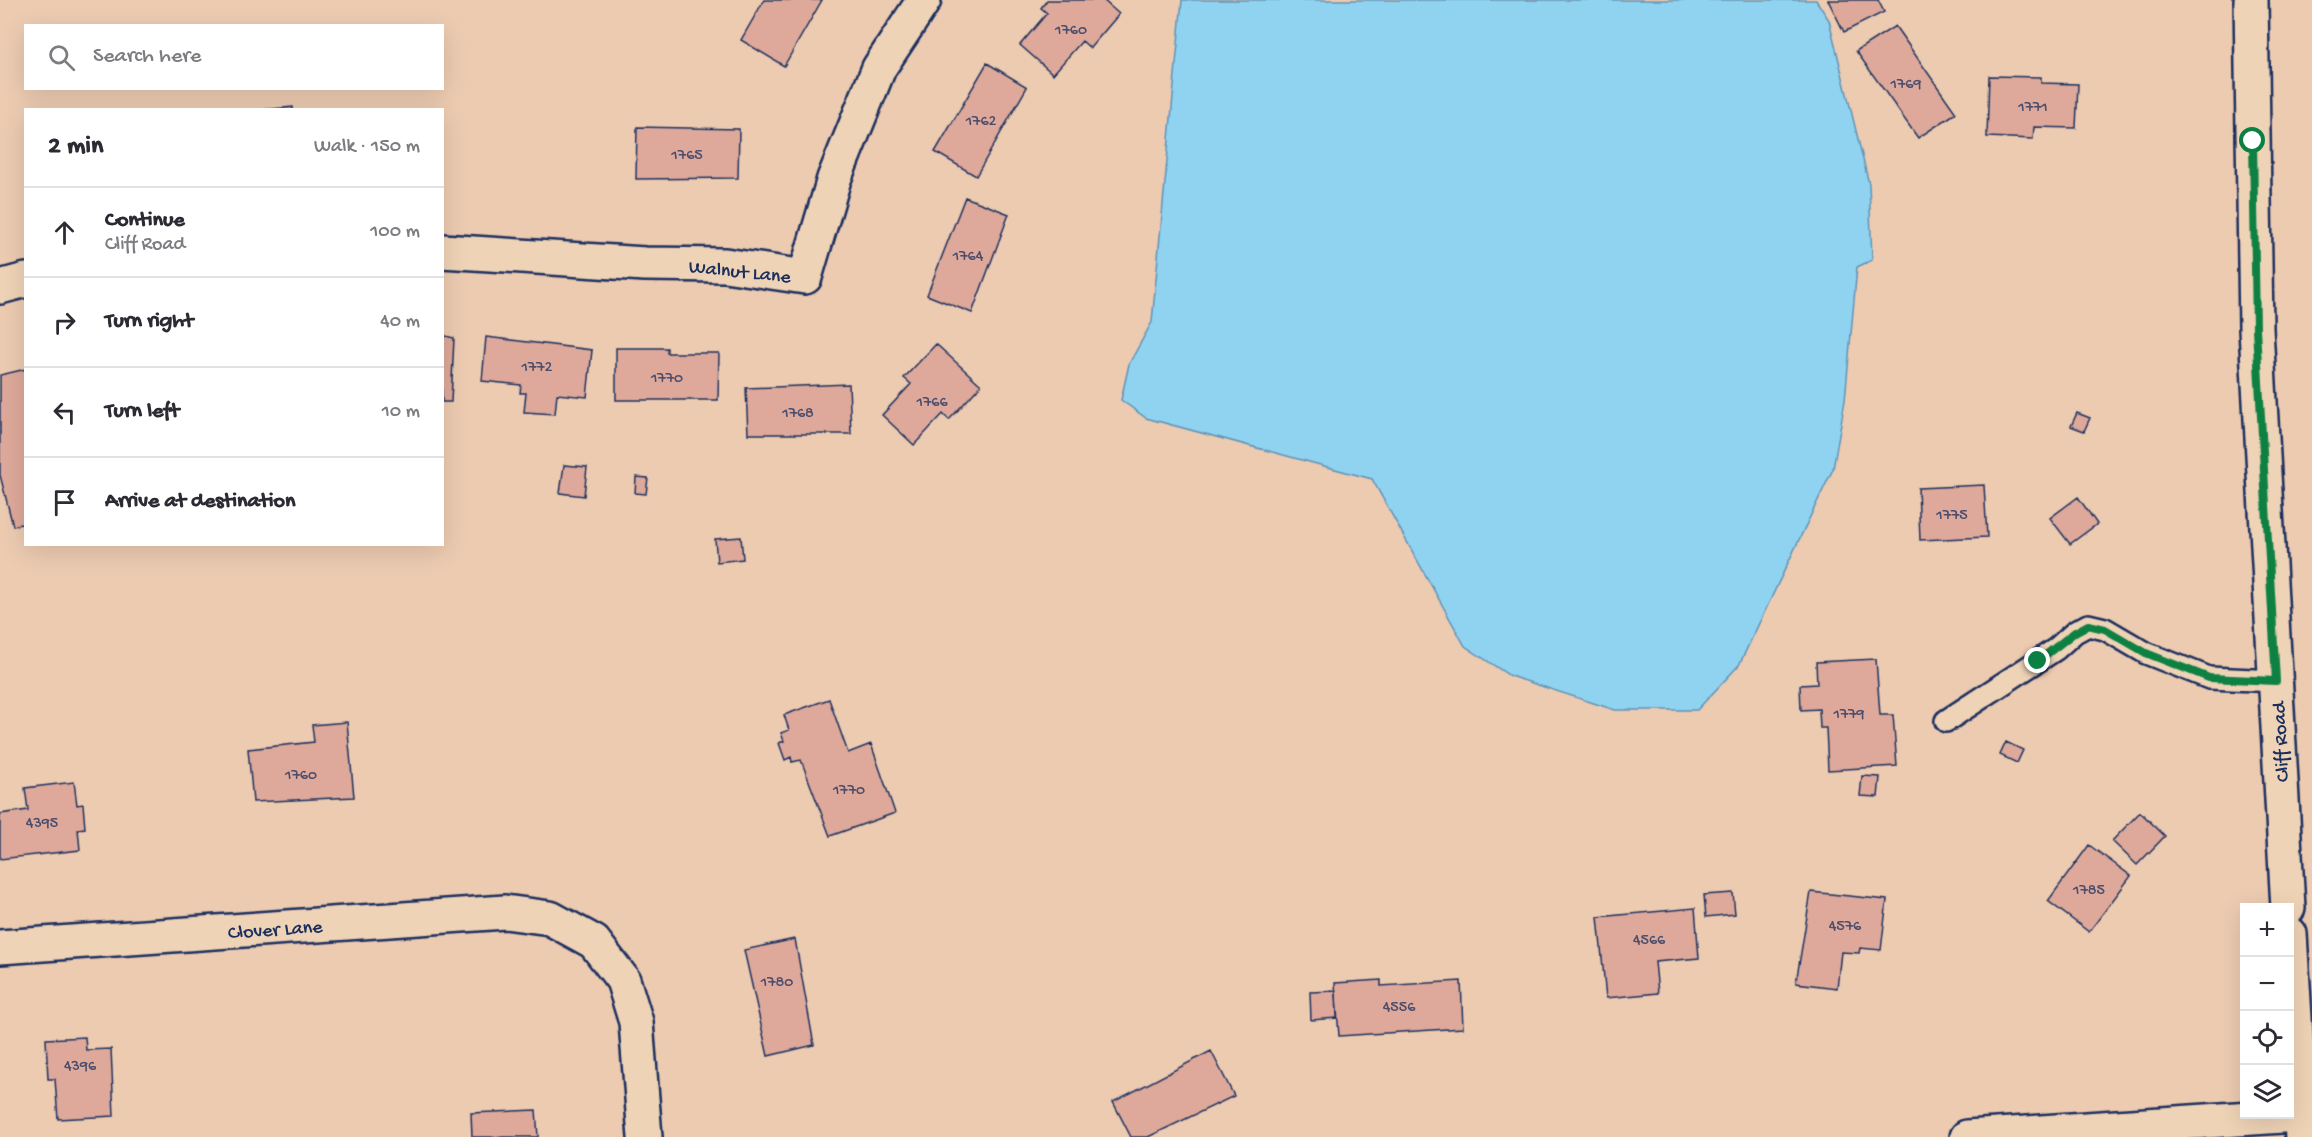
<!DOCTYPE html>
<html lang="en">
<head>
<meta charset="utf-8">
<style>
  body { margin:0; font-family:"Gochi Hand",sans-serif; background:#f2f2f3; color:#2b2b33 }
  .controls { position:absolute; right:18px; bottom:18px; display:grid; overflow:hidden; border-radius:0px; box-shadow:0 6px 24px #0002 }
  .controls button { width:54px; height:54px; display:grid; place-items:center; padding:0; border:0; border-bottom:2px solid #e1e1e2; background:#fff; color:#2b2b33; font:30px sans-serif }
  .stop { position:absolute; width:18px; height:18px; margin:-14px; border:4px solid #0b8043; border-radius:50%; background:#fff }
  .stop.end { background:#0b8043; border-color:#fff; box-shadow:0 2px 6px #0008 }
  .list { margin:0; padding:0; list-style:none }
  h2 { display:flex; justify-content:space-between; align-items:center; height:78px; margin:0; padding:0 24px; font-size:26px }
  h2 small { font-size:20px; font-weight:400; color:#7c7c81 }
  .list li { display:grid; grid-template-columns:39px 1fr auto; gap:18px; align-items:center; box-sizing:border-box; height:90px; padding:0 24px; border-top:2px solid #e1e1e2 }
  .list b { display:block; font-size:22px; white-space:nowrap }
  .list p { margin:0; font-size:20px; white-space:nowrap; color:#7c7c81 }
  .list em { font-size:20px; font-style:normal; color:#7c7c81 }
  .icon { flex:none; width:33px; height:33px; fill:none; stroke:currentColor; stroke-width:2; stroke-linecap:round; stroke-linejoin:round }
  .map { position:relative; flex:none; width:2312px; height:1137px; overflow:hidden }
  .search { position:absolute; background:#fff; box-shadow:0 6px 24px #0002; left:24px; top:24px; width:420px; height:66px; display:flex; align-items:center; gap:15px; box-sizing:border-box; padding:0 21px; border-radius:0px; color:#7c7c81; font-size:22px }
  .panel { position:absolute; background:#fff; box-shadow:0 6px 24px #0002; left:24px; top:108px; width:420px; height:438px; border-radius:0px }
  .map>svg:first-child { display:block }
</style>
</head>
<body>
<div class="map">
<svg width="2312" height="1137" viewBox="0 0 2312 1137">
  <rect width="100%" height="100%" fill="#eccbb1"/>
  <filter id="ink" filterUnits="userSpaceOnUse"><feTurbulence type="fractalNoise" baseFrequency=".0167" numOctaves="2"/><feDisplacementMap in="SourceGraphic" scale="12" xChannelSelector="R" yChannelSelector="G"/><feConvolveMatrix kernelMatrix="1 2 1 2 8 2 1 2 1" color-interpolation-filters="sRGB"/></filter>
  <g filter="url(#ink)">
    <!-- water -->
    <path fill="#8fd3f1" stroke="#6191b6" stroke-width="1.5" d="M1182 0H1816L1829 20 1869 184 1872 260 1857 267 1845 400 1833 469 1739 665 1697 710H1615L1510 676 1465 646 1372 479 1146 418 1121 400 1129 364 1152 322Z"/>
    <!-- building -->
    <path fill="#dea99a" stroke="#1b2f5e" stroke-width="1.5" d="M764 0H822L784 66 741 40Z
      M1047 0H1103L1119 14 1090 48 1082 41 1053 74 1020 45 1047 13 1041 8Z
      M1828 0H1878L1884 12 1844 32Z
      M1895 26 1956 113 1918 138 1856 51Z
      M987 63 1027 87 976 176 935 152Z
      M1989 76 2041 77V83L2078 84 2076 128 2034 127 2033 139 1987 137Z
      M293 107V110H260Z
      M637 127 739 129 738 178 636 179Z
      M965 197 1009 214 972 313 927 295Z
      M442 335 454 338 451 402H442Z
      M486 337 592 350 587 397 557 394 555 414 524 412 526 393H520L521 385 482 381Z
      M936 344 981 385 949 420 943 414 914 445 882 415 911 384 904 378Z
      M616 348H667V353H719L718 400H616Z
      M26 369V523L13 526 0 475V375Z
      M849 384 851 434H748L746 388Z
      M2077 413 2090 418 2084 431 2071 426Z
      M564 465 587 467 584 496 560 493Z
      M636 477 648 478 646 494 635 493Z
      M1984 485 1987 537 1920 540 1918 488Z
      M2078 497 2097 524 2070 544 2050 518Z
      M741 537 743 559 717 562 715 539Z
      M1876 659 1880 715H1893L1897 766 1828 770 1826 728H1820L1819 709 1801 710 1800 685 1817 684 1816 662Z
      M829 699 848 753 871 744 895 813 830 836 801 760 792 762 791 757 785 760 779 743 784 741 781 733 789 730 784 715Z
      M347 722 354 797 253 802 248 749 314 742 312 725Z
      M2006 742 2023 750 2017 763 2000 755Z
      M1862 776 1880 777 1878 797 1860 796Z
      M74 782 77 805 83 804 85 828 78 829 80 850 0 859V814L28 810 25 788Z
      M2140 812 2165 836 2137 865 2112 841Z
      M2089 845 2131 876 2089 932 2048 901Z
      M1811 892 1887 900 1881 950 1860 948 1859 953 1841 952 1837 988 1796 983Z
      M1733 893 1735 914 1706 917 1704 895Z
      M1695 908 1699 958 1655 962 1658 993 1606 998 1598 917Z
      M795 939 814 1045 768 1056 744 950Z
      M1381 980V986L1461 981 1463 1028 1339 1036 1335 983Z
      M1336 991 1337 1018 1311 1020 1310 992Z
      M85 1037 86 1050 111 1049 114 1116 58 1119 55 1079H48L46 1039Z
      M1211 1051 1234 1096 1148 1137H1131L1113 1102Z
      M536 1110 538 1137H472L471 1113Z"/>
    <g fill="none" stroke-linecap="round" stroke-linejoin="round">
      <!-- service casing -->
      <g stroke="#1b2f5e" stroke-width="26">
        <path id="service" d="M1946 721 2056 649 2075 632 2088 625 2105 629 2146 653 2209 678 2276 681"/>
      </g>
      <!-- minor casing -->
      <g stroke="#1b2f5e" stroke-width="38">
        <path id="minor" d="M442 251 645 264 725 265 805 277 834 179 879 68 924 0
          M0 287 26 280
          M0 947 505 912 550 918 594 942 623 980 636 1022 645 1137
          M1967 1137 2312 1114"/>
      </g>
      <!-- secondary casing -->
      <g stroke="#1b2f5e" stroke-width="38">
        <path id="secondary" d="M2251 0 2256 329 2288 908
          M2290 934 2302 1137"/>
      </g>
      <!-- service -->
      <use href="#service" stroke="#efd3b6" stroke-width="21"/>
      <!-- minor -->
      <use href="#minor" stroke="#efd3b6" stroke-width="33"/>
      <!-- secondary -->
      <use href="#secondary" stroke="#efd3b6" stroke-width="33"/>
    </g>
  </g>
  <g fill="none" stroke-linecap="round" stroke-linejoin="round" filter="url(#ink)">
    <!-- route -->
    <path stroke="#0b8043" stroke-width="8" d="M2038 661 2075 632 2088 625 2105 629 2146 653 2209 678 2276 681 2256 329 2253 141"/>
  </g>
  <g text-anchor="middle" stroke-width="4.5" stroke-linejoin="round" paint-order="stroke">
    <!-- number labels -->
    <g font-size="16" fill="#4c4e6d">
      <text x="1071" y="34">1760</text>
      <text x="1906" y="88">1769</text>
      <text x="2033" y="111">1771</text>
      <text x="981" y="125">1762</text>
      <text x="687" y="159">1765</text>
      <text x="968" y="260">1764</text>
      <text x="537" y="371">1772</text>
      <text x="667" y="382">1770</text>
      <text x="932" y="406">1766</text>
      <text x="798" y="417">1768</text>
      <text x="1952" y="519">1775</text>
      <text x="1849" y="718">1779</text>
      <text x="301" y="779">1760</text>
      <text x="849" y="794">1770</text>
      <text x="42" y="827">4395</text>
      <text x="2089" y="894">1785</text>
      <text x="1845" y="930">4576</text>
      <text x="1649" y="944">4566</text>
      <text x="777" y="986">1780</text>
      <text x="1399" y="1011">4556</text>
      <text x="80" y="1070">4396</text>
    </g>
    <!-- street labels -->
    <g font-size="20" fill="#1b2f5e" stroke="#efd3b6">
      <text transform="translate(740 270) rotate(6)" y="7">Walnut Lane</text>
      <text transform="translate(2279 742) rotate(-93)" y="7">Cliff Road</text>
      <text transform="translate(275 928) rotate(-4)" y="7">Clover Lane</text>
    </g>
  </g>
</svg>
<div class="controls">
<button>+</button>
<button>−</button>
<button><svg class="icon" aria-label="locate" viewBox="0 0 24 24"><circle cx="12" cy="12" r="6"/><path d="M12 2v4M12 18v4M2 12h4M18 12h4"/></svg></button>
<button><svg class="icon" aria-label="layers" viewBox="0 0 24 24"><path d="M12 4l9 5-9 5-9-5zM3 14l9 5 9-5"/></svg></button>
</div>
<div class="stop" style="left:2253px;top:141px"></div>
<div class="stop end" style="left:2038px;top:661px"></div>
<div class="search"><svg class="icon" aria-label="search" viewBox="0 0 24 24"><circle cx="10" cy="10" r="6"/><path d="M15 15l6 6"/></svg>Search here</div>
<section class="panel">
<h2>2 min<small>Walk · 150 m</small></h2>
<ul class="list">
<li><svg class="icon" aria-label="ahead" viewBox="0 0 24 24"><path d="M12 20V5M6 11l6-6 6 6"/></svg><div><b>Continue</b><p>Cliff Road</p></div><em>100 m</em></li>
<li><svg class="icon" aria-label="right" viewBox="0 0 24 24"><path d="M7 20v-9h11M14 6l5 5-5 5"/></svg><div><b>Turn right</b></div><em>40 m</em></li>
<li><svg class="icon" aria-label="left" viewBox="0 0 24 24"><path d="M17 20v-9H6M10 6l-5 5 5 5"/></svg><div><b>Turn left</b></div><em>10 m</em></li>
<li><svg class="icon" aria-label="arrive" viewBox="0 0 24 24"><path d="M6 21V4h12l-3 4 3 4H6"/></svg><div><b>Arrive at destination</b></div></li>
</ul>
</section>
</div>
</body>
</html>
